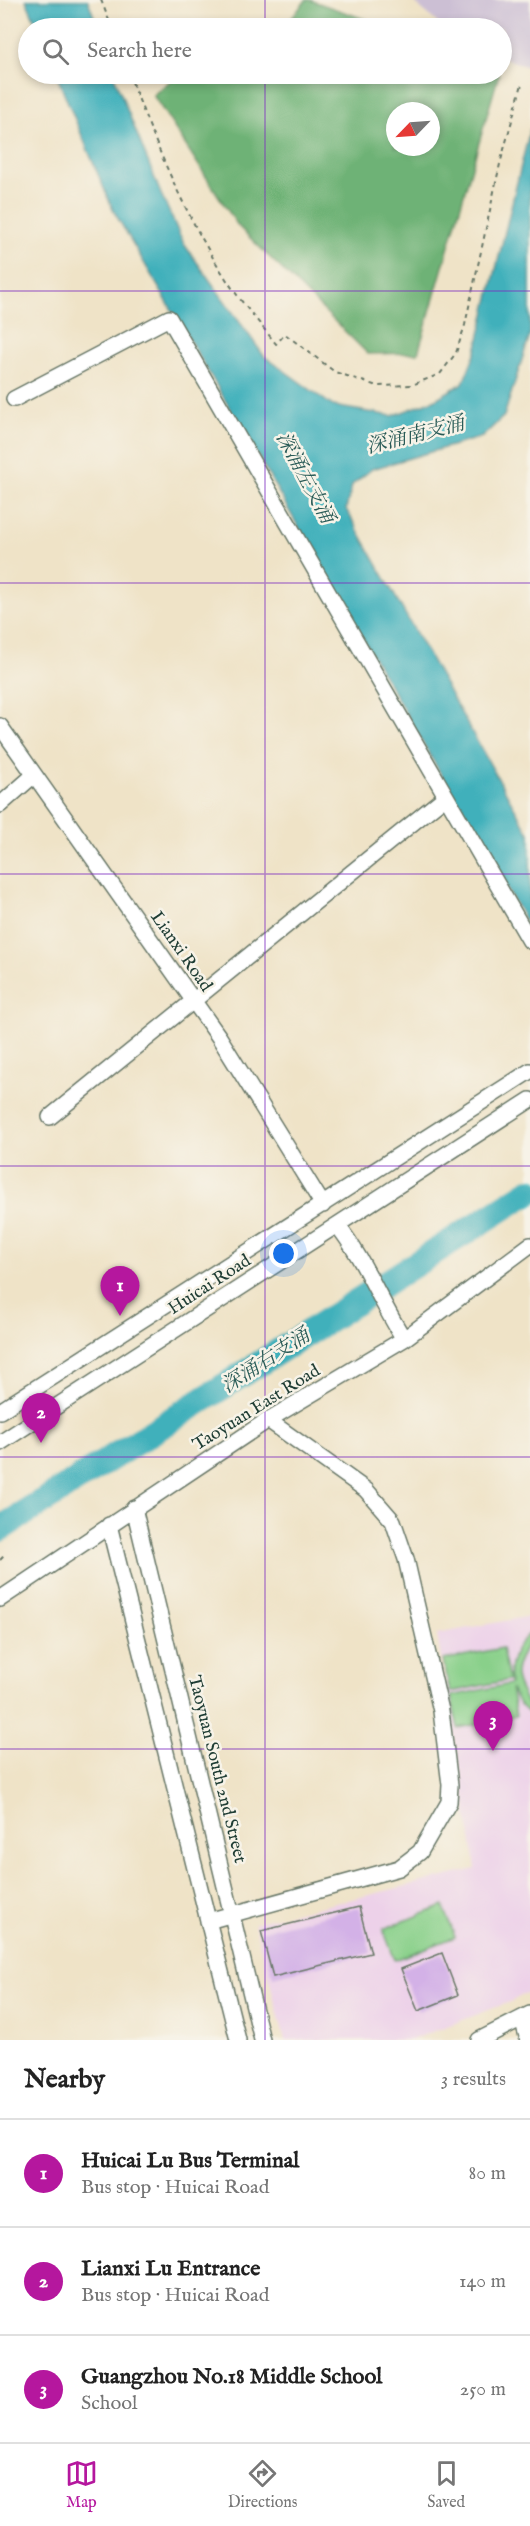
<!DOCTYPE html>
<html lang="en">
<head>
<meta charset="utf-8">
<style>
  body { margin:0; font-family:"IM FELL English","Noto Serif SC",serif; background:#f2f2f2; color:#222 }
  .compass { position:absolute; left:386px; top:102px; width:54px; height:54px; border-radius:50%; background:#fff; box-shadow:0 3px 9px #0003; rotate:245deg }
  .you { position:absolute; left:284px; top:1254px; width:21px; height:21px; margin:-15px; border:4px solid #fff; border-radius:50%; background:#1a73e8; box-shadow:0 0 0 9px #1a73e833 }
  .badge { display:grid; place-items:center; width:39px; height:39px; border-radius:50%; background:#b5179e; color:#fff; font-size:20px; font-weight:700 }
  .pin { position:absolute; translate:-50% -50px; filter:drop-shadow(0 2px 3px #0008) }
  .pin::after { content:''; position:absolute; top:32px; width:21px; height:18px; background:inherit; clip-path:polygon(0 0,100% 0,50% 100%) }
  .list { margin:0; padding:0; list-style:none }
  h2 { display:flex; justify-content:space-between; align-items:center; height:78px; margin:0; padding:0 24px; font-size:26px }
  h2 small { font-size:20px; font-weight:400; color:#767676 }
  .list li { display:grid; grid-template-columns:39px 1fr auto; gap:18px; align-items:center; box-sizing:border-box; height:108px; padding:0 24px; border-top:2px solid #e0e0e0 }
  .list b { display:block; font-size:22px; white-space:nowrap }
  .list p { margin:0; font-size:20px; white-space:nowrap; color:#767676 }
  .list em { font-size:20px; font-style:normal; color:#767676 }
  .icon { flex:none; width:33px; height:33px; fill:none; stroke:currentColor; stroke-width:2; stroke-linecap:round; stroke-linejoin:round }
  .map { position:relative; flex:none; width:530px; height:2040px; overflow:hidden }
  .search { position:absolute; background:#fff; box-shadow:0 3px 9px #0003; left:18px; right:18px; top:18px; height:66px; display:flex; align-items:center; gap:15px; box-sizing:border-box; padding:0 21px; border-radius:33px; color:#767676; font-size:22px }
  .sheet { height:402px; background:#fff }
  nav { display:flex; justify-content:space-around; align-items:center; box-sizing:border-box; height:84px; border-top:2px solid #e0e0e0; background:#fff; font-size:16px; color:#767676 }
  nav a { display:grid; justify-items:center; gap:3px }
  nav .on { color:#b5179e }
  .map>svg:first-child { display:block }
</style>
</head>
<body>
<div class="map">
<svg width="530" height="2040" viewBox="0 0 530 2040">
  <rect width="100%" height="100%" fill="#f7f3e8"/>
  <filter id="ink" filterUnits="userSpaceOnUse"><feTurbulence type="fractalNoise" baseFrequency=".0167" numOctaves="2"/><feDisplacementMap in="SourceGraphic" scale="12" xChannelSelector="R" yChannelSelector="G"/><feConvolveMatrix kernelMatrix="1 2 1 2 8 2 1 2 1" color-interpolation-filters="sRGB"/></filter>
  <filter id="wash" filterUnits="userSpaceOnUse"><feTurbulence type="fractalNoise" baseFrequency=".008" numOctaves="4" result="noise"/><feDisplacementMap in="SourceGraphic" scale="24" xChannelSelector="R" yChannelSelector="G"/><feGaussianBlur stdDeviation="1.35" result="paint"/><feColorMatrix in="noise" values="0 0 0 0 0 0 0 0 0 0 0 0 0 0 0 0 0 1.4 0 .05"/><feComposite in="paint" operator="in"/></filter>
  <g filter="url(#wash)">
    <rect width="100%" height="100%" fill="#efe3c7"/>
    <!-- built -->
    <path fill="#edd1e9" d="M530 1616V1991L512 2001 411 2040H285L254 1923 476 1869 437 1634Z"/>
    <!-- industrial -->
    <path fill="#ccbfd4" d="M412 0H530V68L502 57V28H443Z"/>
    <!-- green -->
    <path fill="#89d08a" stroke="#54865f" stroke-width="1.5" d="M530 1633C530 1648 516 1657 516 1674 516 1690 530 1700 530 1714L519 1704 511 1688 516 1716 458 1728 451 1696 510 1684C508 1663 514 1647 530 1633Z
      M502 1648 509 1680 450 1692 443 1660Z
      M444 1906 455 1937 395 1960 383 1929Z"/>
    <!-- forest -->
    <path fill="#6eb276" stroke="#467855" stroke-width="1.5" fill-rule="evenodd" d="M306 0H310L390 28H284Z
      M179 74H499L418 353 368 354 238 226 153 95ZM395 111H431V147H395Z"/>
    <!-- water -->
    <path fill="#41b0bb" stroke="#307678" stroke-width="1.5" d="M26 0H88L98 28H38Z
      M56 74H113L161 194 184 244 264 356 333 406 392 416 434 400 463 383 476 351 530 129V335L504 416 482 437 372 469 352 485 346 509 530 835V929L242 429 113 210Z"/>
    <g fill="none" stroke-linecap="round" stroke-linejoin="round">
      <!-- river -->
      <path stroke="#41b0bb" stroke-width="26" d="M0 1529 530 1191"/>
    </g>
    <g id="blocks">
      <!-- building -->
      <path fill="#d3b1e7" d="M359 1907 371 1953 273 1977 261 1931Z
        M442 1953 458 1995 418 2011 401 1969Z"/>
    </g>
  </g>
  <g filter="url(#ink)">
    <use href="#blocks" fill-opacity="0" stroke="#687767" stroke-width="1.5"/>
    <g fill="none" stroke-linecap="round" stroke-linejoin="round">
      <!-- minor casing -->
      <g stroke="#687767" stroke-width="18">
        <path id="minor" d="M14 399 169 318 530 941
          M0 726 219 1037 323 1205
          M0 805 34 775
          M50 1117 446 796
          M337 1225C365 1260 380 1302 404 1339
          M0 1411 530 1071
          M0 1443 530 1100
          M134 1508 262 2040
          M109 1525 238 2040
          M0 1599 268 1420 404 1339 530 1245
          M208 1921 399 1868 420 1852 449 1802 450 1785 441 1711 406 1559 393 1521 366 1490 268 1420
          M522 2018 528 2040
          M479 2040 530 2014"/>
      </g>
      <!-- path -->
      <path stroke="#687767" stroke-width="2" stroke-dasharray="4.5 4.5" stroke-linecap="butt" d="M101 0 112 28
        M129 74C155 143 183 211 223 274 238 299 258 321 276 344L285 334 335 372 377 386 412 385 440 374 456 353 465 325 500 164 522 84
        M0 1560 4 1556"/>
      <!-- minor -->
      <use href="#minor" stroke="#fff" stroke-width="15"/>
    </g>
  </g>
  <!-- grid -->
  <path fill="none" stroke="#7b2cbf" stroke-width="1.5" stroke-opacity="0.55" d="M265 0V28M265 74V2040M0 291H530M0 583H530M0 874H530M0 1166H530M0 1457H530M0 1749H530"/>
  <g text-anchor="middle" stroke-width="5" stroke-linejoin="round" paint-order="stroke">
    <!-- street labels -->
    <g font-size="18" fill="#1f3d34" stroke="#f7f3e8">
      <text transform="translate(182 951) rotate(55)" y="6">Lianxi Road</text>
      <text transform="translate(209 1284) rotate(-33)" y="6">Huicai Road</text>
      <text transform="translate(256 1407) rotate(-32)" y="6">Taoyuan East Road</text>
      <text transform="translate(218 1769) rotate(76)" y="6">Taoyuan South 2nd Street</text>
    </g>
    <!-- water labels -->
    <g font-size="20" font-style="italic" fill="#285a56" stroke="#f7f3e8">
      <text transform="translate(415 434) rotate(-14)" y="7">深涌南支涌</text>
      <text transform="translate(306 477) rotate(62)" y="7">深涌左支涌</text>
      <text transform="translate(265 1360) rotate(-33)" y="7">深涌右支涌</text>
    </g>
  </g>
</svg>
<svg class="compass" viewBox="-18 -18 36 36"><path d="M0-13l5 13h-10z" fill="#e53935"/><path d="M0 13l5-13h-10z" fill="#767676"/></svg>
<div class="you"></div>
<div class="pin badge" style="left:120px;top:1316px">1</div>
<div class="pin badge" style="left:41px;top:1443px">2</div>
<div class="pin badge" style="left:493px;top:1751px">3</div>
<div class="search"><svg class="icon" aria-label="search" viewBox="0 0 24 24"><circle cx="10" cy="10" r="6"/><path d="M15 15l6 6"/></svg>Search here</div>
</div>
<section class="sheet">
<h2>Nearby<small>3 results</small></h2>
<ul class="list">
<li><span class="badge">1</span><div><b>Huicai Lu Bus Terminal</b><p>Bus stop · Huicai Road</p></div><em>80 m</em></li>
<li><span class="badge">2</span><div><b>Lianxi Lu Entrance</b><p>Bus stop · Huicai Road</p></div><em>140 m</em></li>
<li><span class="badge">3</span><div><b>Guangzhou No.18 Middle School</b><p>School</p></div><em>250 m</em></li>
</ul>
</section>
<nav>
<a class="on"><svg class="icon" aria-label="map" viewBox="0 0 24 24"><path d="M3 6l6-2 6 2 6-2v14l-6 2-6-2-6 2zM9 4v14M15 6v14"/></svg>Map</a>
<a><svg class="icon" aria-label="directions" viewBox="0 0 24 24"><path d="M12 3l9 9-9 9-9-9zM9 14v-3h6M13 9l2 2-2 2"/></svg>Directions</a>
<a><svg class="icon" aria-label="saved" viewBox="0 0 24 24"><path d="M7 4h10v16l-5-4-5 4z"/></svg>Saved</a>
</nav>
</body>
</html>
